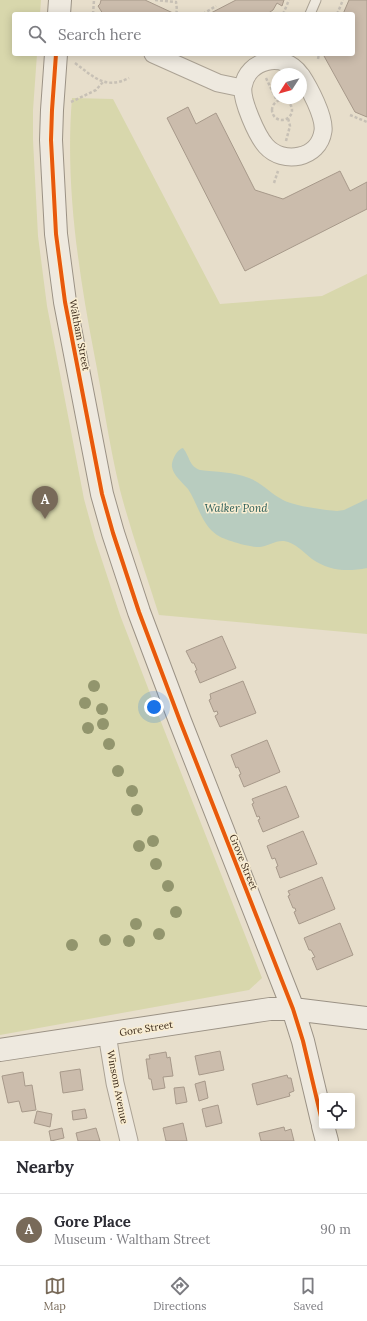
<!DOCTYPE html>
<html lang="en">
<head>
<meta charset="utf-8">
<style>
  body { margin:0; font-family:Lora,serif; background:#f2f2f3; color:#2b2b33 }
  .controls { position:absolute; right:12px; bottom:12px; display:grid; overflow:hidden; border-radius:4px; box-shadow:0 2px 10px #0003 }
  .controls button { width:36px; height:36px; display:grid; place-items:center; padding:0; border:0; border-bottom:1px solid #e1e1e2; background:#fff; color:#2b2b33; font:20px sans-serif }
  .compass { position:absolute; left:271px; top:68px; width:36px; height:36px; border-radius:50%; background:#fff; box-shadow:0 2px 10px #0003; rotate:234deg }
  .you { position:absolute; left:154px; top:707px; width:14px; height:14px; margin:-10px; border:3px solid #fff; border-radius:50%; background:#1a73e8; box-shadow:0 0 0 6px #1a73e833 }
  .badge { display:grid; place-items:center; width:26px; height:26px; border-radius:50%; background:#786a59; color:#fff; font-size:13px; font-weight:700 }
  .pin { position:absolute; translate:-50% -33px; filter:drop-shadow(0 1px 2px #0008) }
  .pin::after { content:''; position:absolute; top:21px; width:14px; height:12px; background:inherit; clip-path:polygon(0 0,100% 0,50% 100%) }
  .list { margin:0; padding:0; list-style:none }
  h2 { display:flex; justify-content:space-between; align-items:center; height:52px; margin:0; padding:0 16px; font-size:17px }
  h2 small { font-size:13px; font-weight:400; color:#7c7c81 }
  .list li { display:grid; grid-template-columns:26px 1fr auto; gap:12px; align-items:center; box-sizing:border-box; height:72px; padding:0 16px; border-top:1px solid #e1e1e2 }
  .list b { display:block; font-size:15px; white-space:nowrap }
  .list p { margin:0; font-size:13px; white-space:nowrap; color:#7c7c81 }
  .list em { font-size:13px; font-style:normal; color:#7c7c81 }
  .icon { flex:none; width:22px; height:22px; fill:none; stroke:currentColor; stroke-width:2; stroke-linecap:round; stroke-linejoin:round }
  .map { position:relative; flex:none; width:367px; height:1141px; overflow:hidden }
  .search { position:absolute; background:#fff; box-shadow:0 2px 10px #0003; left:12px; right:12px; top:12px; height:44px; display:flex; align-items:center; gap:10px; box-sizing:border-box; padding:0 14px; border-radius:4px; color:#7c7c81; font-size:15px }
  .sheet { height:124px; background:#fff }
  nav { display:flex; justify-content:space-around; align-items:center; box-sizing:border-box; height:56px; border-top:1px solid #e1e1e2; background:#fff; font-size:11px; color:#7c7c81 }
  nav a { display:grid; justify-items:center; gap:2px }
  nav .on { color:#786a59 }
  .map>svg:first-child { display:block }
</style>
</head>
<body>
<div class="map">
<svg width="367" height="1141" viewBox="0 0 367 1141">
  <rect width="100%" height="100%" fill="#e7decb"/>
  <!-- green -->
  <path fill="#d8d7ac" d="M0 0H41L40 14H14V54H37L33 110V140L38 236 47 306 84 499 95 539 120 615 163 727 262 978 249 990 0 1035Z
    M72 98 113 99 220 304 322 296 367 274V634L159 615C146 574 131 532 120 490 109 445 103 399 94 353 78 269 65 183 72 98Z"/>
  <!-- water -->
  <path fill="#b8ccbf" d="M183 448C190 457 189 466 200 470 216 472 234 472 249 478 262 483 271 494 283 500 294 506 324 510 337 511L344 510 367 499V568C347 572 329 571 312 559 303 552 296 543 284 541 276 540 268 546 260 547 252 548 224 540 217 535 201 524 198 504 188 489 183 483 173 475 172 467 171 461 177 449 183 448Z"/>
  <!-- building -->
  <path fill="#cbbcac" stroke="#a7998a" d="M101 0H145L173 13 103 14 98 6 100 4Z
    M236 0H284L282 6 277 3 273 10 267 14H209Z
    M349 0H367V117L355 112 324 56 325 54H353V14H343Z
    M188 107 196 124 216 113 255 190 283 199 340 171 350 191 367 182V209L245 271 167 118Z
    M222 636 236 668 200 683 195 671 197 670 194 663H192L186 651Z
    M243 681 256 713 220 727 215 716 218 714 217 711 214 712 209 700 211 699 210 694Z
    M267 740 280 772 244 787 239 775 241 774 238 767 236 768 231 755Z
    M286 786 299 817 263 832 258 820 260 819 259 816 257 817 252 804 254 803 252 799Z
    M303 831 317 864 280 878 276 867 278 866 275 858 272 859 267 846Z
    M322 877 335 909 299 924 294 912 296 911 295 908H293L288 896 290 895 288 891Z
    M340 923 353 955 317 970 312 958 315 957 311 950H309L304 938Z
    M220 1051 224 1070 199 1075 195 1056Z
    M166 1052 167 1058 170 1057 173 1076 163 1077 165 1088 153 1090 151 1079H149L146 1059H150L149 1055Z
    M80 1069 83 1090 63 1093 60 1072Z
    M23 1072 25 1086 32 1085 36 1110 22 1112 19 1101 8 1103 2 1076Z
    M287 1075 288 1078H291L294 1091 289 1093 290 1096 257 1105 252 1084Z
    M205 1081 208 1098 199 1101 195 1084Z
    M184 1087 187 1102 176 1104 174 1088Z
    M218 1105 222 1123 206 1127 202 1109Z
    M85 1109 87 1118 73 1120 72 1111Z
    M37 1111 52 1114 50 1127 34 1123Z
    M183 1123 187 1141H166L163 1128Z
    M284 1127 285 1131 291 1129 294 1141H261L259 1133Z
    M62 1128 64 1138 51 1141 49 1131Z
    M96 1128 100 1141H78L76 1133Z"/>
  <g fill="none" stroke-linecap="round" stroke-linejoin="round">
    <!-- lane casing -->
    <g stroke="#aca395" stroke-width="11">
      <path id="lane" d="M310 14 316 0"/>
    </g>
    <!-- street casing -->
    <g stroke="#aca395" stroke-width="19">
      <path id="street" d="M153 54 218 83 242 88
        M300 74C284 51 247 59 243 87 241 100 257 136 266 146 283 165 319 159 323 131 325 117 309 87 301 75
        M107 1034 115 1083 129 1141"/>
    </g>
    <!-- secondary casing -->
    <g stroke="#9b9285" stroke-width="24">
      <path id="secondary" d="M59 14 60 0
        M56 54 52 110 51 140 56 234 65 302 102 494 113 533 139 612 180 721 293 1009 303 1041 322 1121
        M0 1050 270 1009H293L367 1018
        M323 1126 327 1141"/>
    </g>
    <!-- path -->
    <path stroke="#c7c0b5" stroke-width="2.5" stroke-dasharray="3 2" stroke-linecap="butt" d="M155 0 176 2 177 10 176 14
      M93 14 94 0
      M203 14 216 6
      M283 14 289 0
      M337 14 343 0
      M318 59 319 54
      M75 63C94 77 105 90 129 78
      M266 78 277 101
      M272 110a10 10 0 1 1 20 0a10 10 0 1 1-20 0Z
      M71 102 96 90 103 82
      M350 115 367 122
      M286 141 290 126 288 118
      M274 183 278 171"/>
    <!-- lane -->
    <use href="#lane" stroke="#eee9df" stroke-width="9"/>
    <!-- street -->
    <use href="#street" stroke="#eee9df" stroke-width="17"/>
    <!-- secondary -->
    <use href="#secondary" stroke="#eee9df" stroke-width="22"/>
    <!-- cycleway casing -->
    <g stroke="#f9edd1" stroke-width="6">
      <path id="cycleway" d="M56 54 52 110 51 140 56 234 65 302 102 494 113 533 139 612 180 721 293 1009 303 1041 322 1121"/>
    </g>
    <!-- cycleway -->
    <use href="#cycleway" stroke="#e8590c" stroke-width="4"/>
  </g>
  <!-- trees -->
  <g fill="#92956d">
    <circle cx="94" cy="686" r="6"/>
    <circle cx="85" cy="703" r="6"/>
    <circle cx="102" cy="709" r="6"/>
    <circle cx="103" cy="724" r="6"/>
    <circle cx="88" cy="728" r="6"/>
    <circle cx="109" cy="744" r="6"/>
    <circle cx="118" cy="771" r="6"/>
    <circle cx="132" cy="791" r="6"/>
    <circle cx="137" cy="810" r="6"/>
    <circle cx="153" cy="841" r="6"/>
    <circle cx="139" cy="846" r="6"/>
    <circle cx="156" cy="864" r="6"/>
    <circle cx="168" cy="886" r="6"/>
    <circle cx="176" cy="912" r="6"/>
    <circle cx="136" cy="924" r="6"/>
    <circle cx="159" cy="934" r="6"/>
    <circle cx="105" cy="940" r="6"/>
    <circle cx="129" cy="941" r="6"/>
    <circle cx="72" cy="945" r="6"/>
  </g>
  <g text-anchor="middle" stroke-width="3" stroke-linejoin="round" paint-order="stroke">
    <!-- street labels -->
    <g font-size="10" fill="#3c2b1c" stroke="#f9edd1">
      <text transform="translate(80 335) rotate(79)" y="4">Waltham Street</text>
      <text transform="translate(244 862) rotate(68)" y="4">Grove Street</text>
      <text transform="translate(146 1028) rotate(-9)" y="4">Gore Street</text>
      <text transform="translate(118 1087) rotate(79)" y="4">Winsom Avenue</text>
    </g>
    <!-- water labels -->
    <g font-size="11" font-style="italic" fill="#2a5d59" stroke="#f9edd1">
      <text x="236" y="512">Walker Pond</text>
    </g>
  </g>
</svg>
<div class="controls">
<button><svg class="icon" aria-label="locate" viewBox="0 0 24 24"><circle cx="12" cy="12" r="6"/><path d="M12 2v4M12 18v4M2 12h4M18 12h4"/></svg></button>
</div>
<svg class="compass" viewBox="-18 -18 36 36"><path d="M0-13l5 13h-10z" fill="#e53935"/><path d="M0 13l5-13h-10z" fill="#7c7c81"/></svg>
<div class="you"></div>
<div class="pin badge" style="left:45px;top:519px">A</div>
<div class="search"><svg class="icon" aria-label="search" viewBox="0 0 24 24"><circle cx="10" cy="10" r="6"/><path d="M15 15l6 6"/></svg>Search here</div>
</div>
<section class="sheet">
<h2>Nearby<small></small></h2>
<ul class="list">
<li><span class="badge">A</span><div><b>Gore Place</b><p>Museum · Waltham Street</p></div><em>90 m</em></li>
</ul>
</section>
<nav>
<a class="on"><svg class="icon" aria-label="map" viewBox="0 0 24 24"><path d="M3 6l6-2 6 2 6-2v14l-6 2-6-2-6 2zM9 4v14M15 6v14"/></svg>Map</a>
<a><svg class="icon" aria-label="directions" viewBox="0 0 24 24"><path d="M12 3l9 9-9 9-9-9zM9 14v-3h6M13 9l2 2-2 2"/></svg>Directions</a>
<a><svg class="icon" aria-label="saved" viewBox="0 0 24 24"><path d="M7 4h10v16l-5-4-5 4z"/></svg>Saved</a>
</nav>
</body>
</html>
